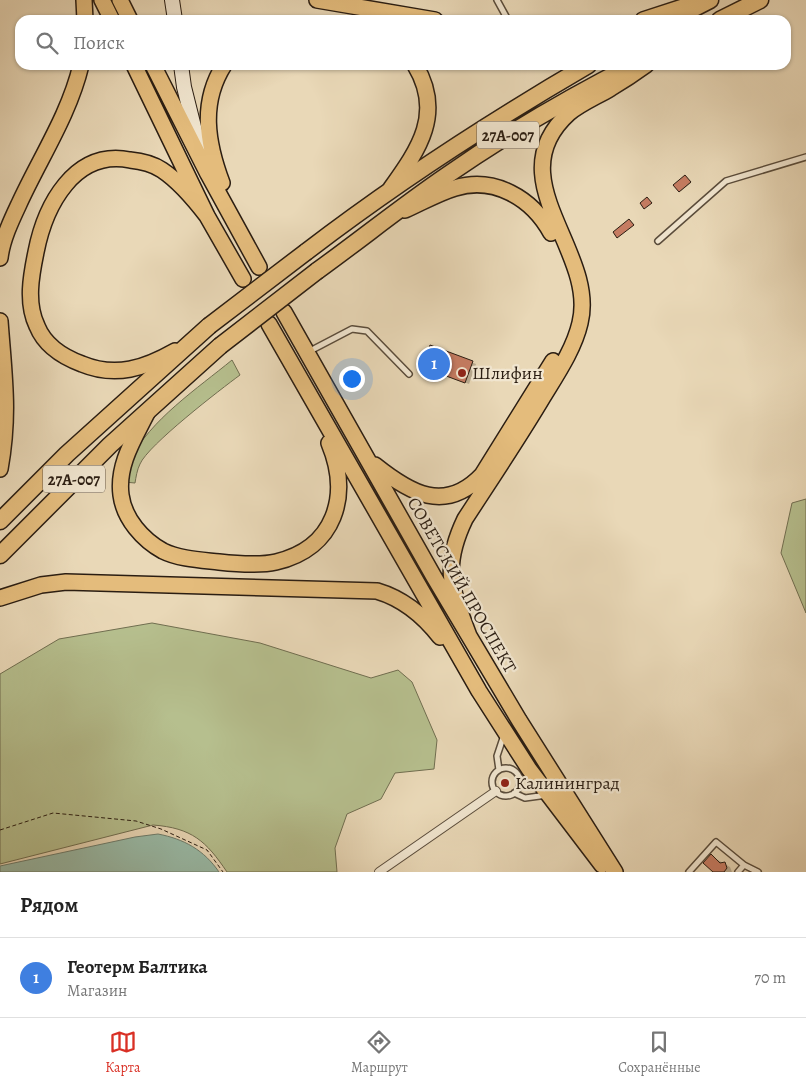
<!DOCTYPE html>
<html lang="ru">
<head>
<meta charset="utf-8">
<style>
  body { margin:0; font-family:Alegreya,serif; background:#f6f6f6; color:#222 }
  .you { position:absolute; left:351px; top:378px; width:18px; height:18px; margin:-12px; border:4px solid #fff; border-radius:50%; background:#1a73e8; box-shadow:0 0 0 8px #1a73e833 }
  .badge { display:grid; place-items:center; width:32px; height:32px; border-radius:50%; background:#d93025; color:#fff; font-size:16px; font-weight:700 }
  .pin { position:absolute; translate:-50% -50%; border:2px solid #fff; box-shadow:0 1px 5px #0006 }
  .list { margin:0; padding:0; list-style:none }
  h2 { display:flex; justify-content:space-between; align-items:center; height:65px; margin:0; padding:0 20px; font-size:21px }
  h2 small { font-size:16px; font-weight:400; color:#767676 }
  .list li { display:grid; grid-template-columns:32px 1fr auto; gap:15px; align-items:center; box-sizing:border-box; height:80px; padding:0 20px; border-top:1px solid #e0e0e0 }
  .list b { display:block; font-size:19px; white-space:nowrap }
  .list p { margin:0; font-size:16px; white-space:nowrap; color:#767676 }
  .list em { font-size:16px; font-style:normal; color:#767676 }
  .icon { flex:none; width:28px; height:28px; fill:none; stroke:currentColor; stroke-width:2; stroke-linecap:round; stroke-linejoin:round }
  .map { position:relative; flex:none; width:806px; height:872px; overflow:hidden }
  .search { position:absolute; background:#fff; box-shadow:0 1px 4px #0004; left:15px; right:15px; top:15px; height:55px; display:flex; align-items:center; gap:12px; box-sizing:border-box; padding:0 18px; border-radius:15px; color:#767676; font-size:19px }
  .sheet { height:145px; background:#fff }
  nav { display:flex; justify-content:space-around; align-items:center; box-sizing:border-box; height:70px; border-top:1px solid #e0e0e0; background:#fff; font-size:14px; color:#767676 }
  nav a { display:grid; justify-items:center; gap:2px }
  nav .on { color:#d93025 }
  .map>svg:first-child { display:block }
</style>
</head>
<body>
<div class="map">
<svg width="806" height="872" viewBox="0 0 806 872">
  <rect width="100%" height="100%" fill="#e9d8b7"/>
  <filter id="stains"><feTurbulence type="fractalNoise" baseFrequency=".004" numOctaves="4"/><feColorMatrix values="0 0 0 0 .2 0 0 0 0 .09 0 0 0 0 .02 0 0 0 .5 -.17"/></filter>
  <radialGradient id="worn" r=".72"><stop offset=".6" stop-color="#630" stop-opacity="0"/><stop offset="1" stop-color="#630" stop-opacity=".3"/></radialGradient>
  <!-- green -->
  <path fill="#b6bf8e" stroke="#706e50" d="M232 360 240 375C221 389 148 445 140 464 137 470 136 477 135 483L124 482C125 475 126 466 130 460 150 420 198 388 232 360Z
    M806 499V613L781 553 792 503Z
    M152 623 260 643 371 678 398 670 412 682 437 740 434 769 395 773 381 799 347 814 335 848 337 872H227C206 841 192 828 153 825L0 864V674L59 639Z"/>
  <!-- water -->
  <path fill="#99bba8" stroke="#6d7c6c" d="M158 834C184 839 204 850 219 872H0V866L135 837Z"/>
  <!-- shadow -->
  <path fill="#0003" d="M687 178 691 183 681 191H680Z
    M431 347 476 364 469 384 427 368Z
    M711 856 730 867 732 872H713Z"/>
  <!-- building -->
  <path fill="#c67c62" stroke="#2a1d12" d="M685 175 691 182 679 192 673 185Z
    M647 197 652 203 644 209 640 203Z
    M629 219 634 225 617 238 613 232Z
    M430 345 473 361 465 383 422 367Z
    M711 854 720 863 725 862 727 868 724 872H713L703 863Z"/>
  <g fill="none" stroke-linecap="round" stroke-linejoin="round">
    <!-- service casing -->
    <g stroke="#5a4c3b" stroke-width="8">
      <path id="service" d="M497 0 508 20
        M658 241 726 181 806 157
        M308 352 352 329 367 331 409 374
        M492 782a14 14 0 1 1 28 0a14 14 0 1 1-28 0Z
        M499 770 497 756 504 735
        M514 793 525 798 547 795
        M689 872 716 842 744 865
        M738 872 744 865 758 872"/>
    </g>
    <!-- pedestrian casing -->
    <g stroke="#5a4c3b" stroke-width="10">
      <path id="pedestrian" d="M379 872 496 791"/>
    </g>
    <!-- secondary casing -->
    <g stroke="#2a1d12" stroke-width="16">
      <path id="secondary" d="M172 0 175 20
        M181 65 184 87 199 147"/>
    </g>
    <!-- primary casing -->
    <g stroke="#2a1d12" stroke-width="18">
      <path id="primary" d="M84 0 85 20
        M102 0 112 20
        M120 0 130 20
        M317 0 435 20
        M643 20 689 5
        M134 65 207 216 243 279
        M153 65 208 174 259 267
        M222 183C207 143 200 103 224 65
        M391 188C419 149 444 113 415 65
        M405 210C421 203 438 193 455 188 494 176 532 198 551 233
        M0 258C2 240 11 221 19 204 40 158 69 115 81 65
        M284 312 434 577 519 720 615 872
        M0 321C4 376 10 413 0 469
        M269 324 479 691 529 769 602 865
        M175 351C145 368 116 378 82 364 63 357 45 346 37 326 26 303 31 276 36 252 45 206 74 149 130 160 141 161 153 164 162 170 180 182 194 199 207 216
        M147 413C134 439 117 465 121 495 124 519 143 540 163 551 179 559 201 560 219 562 237 564 258 566 276 562 335 548 351 496 329 443
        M375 465C410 493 445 514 482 475L553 361
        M0 598 41 585 66 582 377 591C404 599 423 615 440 637
        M469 636C451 588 442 567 465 519 491 479 518 439 543 397 557 374 574 349 580 323 598 251 496 179 569 113 581 103 598 96 611 88 623 81 635 73 646 65"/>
    </g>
    <!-- trunk casing -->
    <g stroke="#2a1d12" stroke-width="19">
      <path id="trunk" d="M671 20 710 0
        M720 20 760 0
        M306 252C396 183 490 122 588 65
        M317 271C360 240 402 206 446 176 505 135 568 98 633 65
        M0 521 67 454 209 326
        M0 555 110 445 220 346"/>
    </g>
    <!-- path -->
    <path stroke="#2a1d12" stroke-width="1" stroke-dasharray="4 2.5" stroke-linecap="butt" d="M0 830 53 813 136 821 161 829 207 850 223 872"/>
    <!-- service -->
    <use href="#service" stroke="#f1e6d0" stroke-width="5"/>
    <!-- pedestrian -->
    <use href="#pedestrian" stroke="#f1e6d0" stroke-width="8"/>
    <!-- secondary -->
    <use href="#secondary" stroke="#f1e6d0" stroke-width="14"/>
    <!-- primary -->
    <use href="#primary" stroke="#e4bc7c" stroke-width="15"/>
    <!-- trunk -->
    <use href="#trunk" stroke="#e4bc7c" stroke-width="16"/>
    <!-- trunk-bridge casing -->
    <g stroke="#2a1d12" stroke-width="19" stroke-linecap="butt">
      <path id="trunk-bridge" d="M209 326 306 252
        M220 346 317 271"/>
    </g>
    <!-- trunk-bridge -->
    <use href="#trunk-bridge" stroke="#e4bc7c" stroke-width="16"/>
  </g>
  <!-- markers -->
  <g fill="#8f2418" stroke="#f1e6d0" stroke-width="2">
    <circle cx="462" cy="373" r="5"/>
    <circle cx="505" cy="783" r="5"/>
  </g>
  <g text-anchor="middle" stroke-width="4.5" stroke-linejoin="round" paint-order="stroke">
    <!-- shield labels -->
    <g fill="#f1e6d0" stroke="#66594b" stroke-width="1">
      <rect x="477" y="121.5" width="62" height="27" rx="4"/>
      <rect x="43" y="465.5" width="62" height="27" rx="4"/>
    </g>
    <g font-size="16" font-weight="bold" fill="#2a1d12">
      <text x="508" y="141">27А-007</text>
      <text x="74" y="485">27А-007</text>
    </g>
    <!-- poi labels -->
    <g font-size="18" fill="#2a1d12" stroke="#f1e6d0" text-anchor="start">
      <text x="472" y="379">Шлифин</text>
      <text x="515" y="789">Калининград</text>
    </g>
    <!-- street labels -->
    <g font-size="18" fill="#2a1d12" stroke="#f1e6d0">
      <text transform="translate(462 585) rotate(60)" y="6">СОВЕТСКИЙ ПРОСПЕКТ</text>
    </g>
  </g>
  <rect width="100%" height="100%" filter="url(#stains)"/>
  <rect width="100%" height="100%" fill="url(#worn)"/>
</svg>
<div class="you"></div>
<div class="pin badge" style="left:434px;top:364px;background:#3f7fe0">1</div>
<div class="search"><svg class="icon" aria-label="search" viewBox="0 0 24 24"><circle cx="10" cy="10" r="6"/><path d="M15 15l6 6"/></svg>Поиск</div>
</div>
<section class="sheet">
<h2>Рядом<small></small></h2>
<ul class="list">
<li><span class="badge" style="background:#3f7fe0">1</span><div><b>Геотерм Балтика</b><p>Магазин</p></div><em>70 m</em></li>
</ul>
</section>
<nav>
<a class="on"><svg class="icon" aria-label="map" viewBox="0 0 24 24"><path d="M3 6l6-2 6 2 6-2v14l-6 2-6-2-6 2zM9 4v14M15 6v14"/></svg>Карта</a>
<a><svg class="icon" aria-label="directions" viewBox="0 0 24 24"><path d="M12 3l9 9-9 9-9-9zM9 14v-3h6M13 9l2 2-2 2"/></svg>Маршрут</a>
<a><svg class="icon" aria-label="saved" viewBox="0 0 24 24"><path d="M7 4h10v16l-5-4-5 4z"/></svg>Сохранённые</a>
</nav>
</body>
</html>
